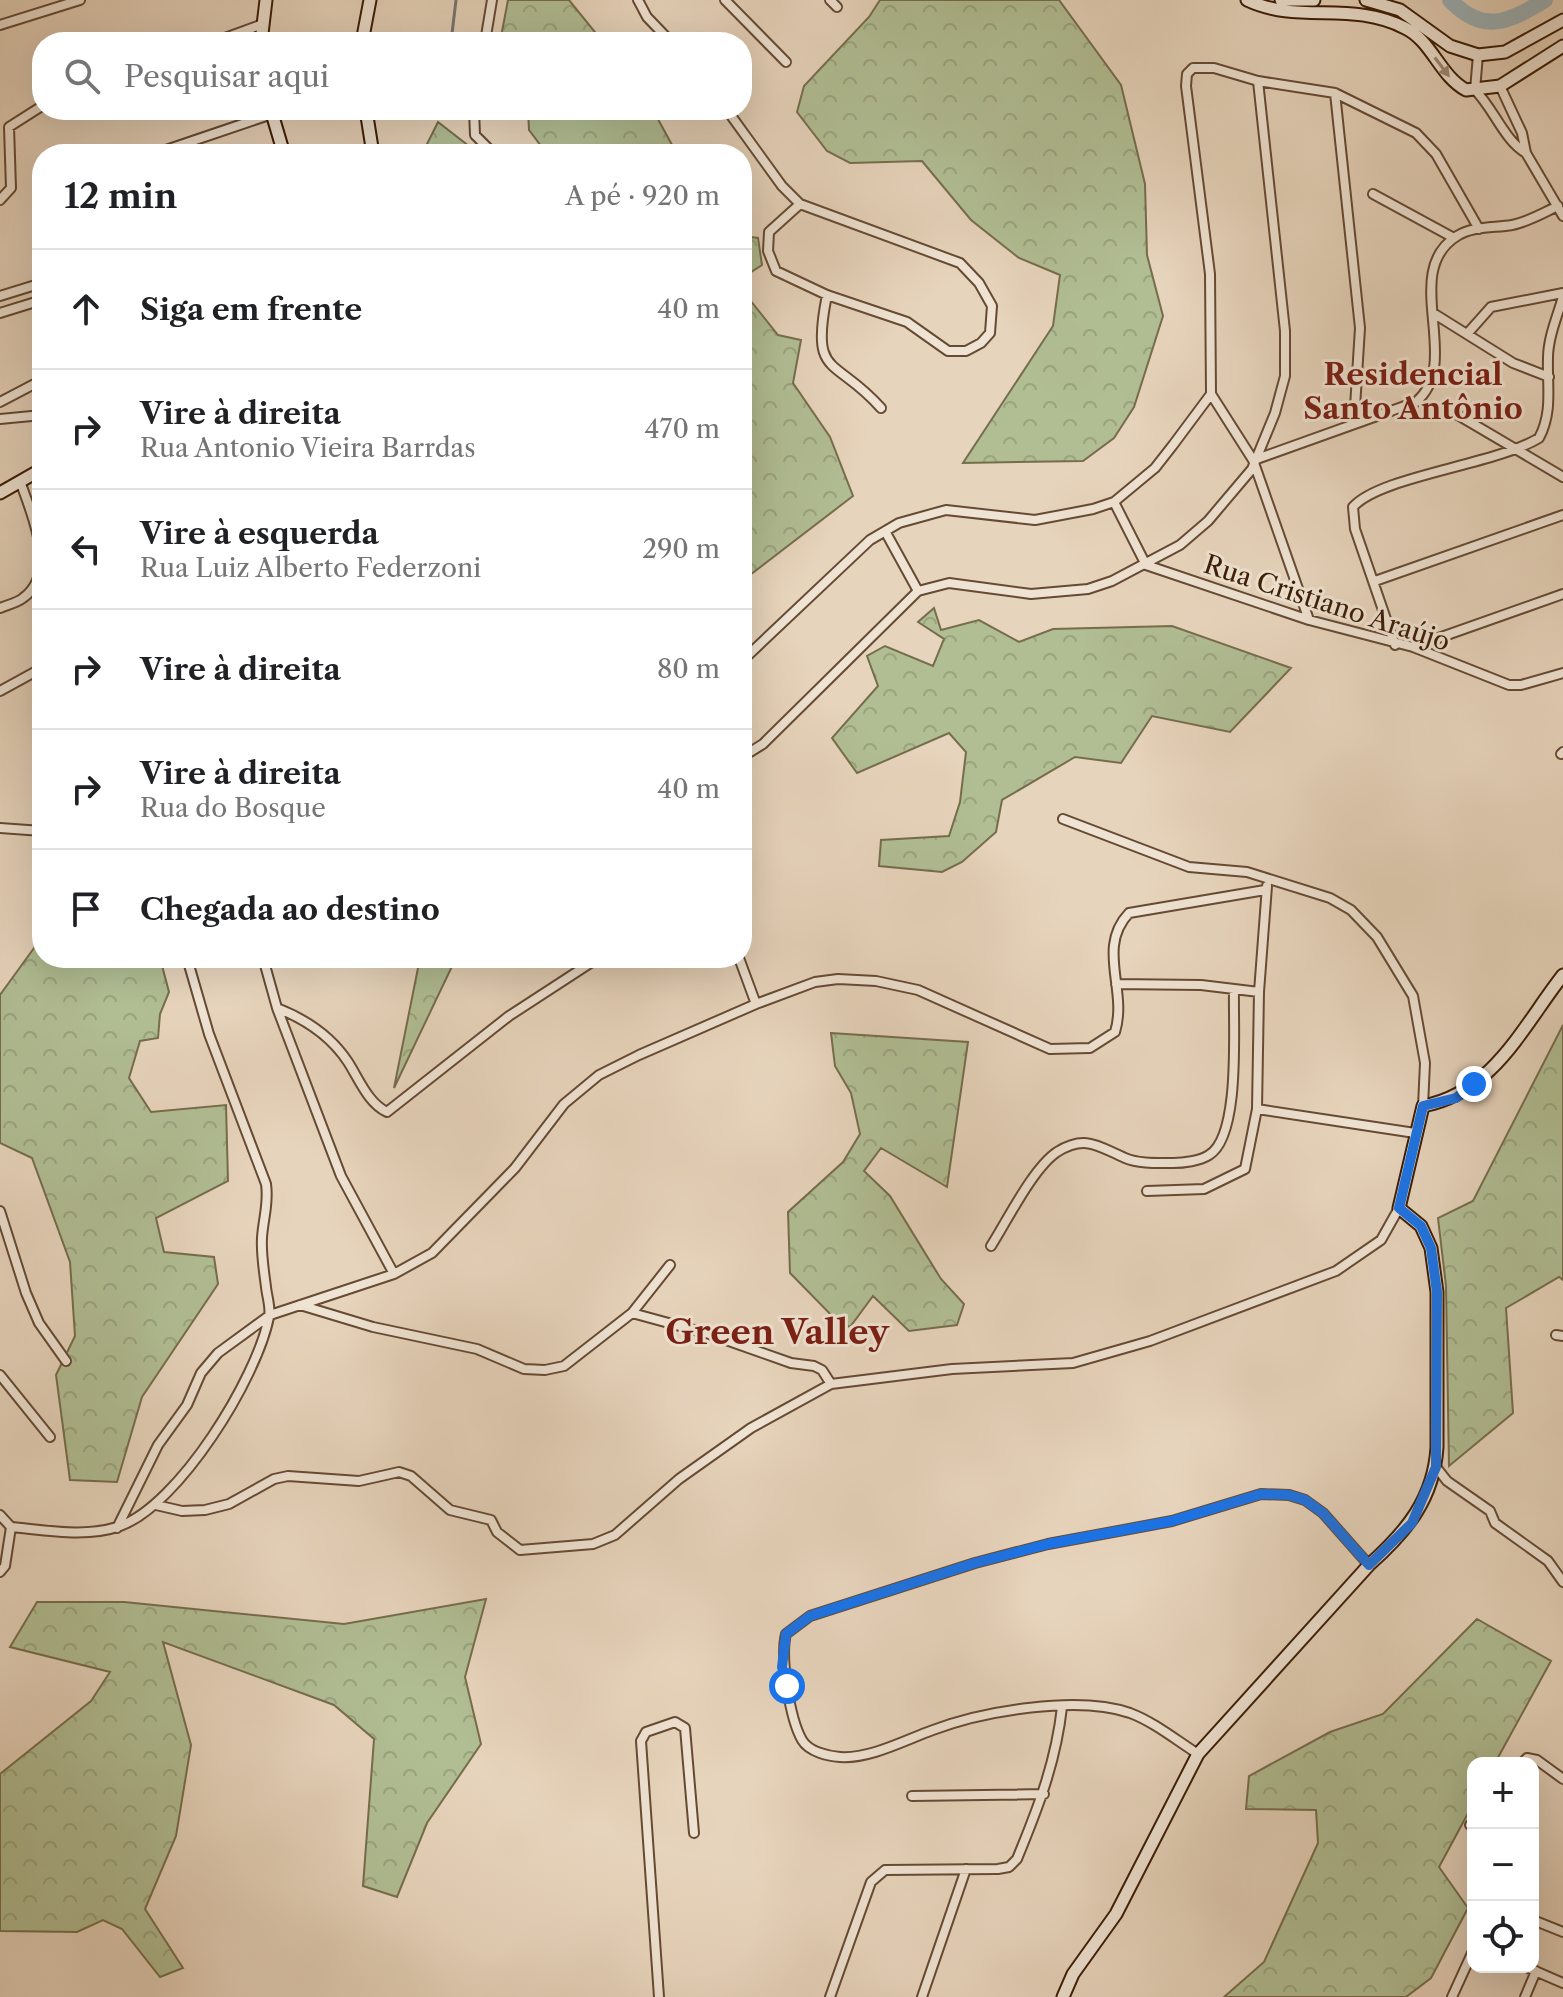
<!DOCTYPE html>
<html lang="pt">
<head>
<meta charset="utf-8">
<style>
  body { margin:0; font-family:"Libre Caslon Text",serif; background:#f2f2f2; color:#202124 }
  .controls { position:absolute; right:24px; bottom:24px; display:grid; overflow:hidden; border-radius:16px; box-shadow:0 8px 32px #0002 }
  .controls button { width:72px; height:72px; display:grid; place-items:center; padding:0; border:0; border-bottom:2px solid #e0e0e0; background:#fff; color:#202124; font:40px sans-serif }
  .stop { position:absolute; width:24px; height:24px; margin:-18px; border:6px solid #1a73e8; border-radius:50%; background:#fff }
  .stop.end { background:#1a73e8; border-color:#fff; box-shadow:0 2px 8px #0008 }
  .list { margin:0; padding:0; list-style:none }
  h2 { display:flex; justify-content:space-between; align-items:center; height:104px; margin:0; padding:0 32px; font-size:34px }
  h2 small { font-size:26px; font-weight:400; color:#757577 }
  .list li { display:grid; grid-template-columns:52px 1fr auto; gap:24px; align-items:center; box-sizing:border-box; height:120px; padding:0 32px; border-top:2px solid #e0e0e0 }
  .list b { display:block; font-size:30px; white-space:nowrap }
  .list p { margin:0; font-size:26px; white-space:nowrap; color:#757577 }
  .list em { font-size:26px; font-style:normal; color:#757577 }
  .icon { flex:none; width:44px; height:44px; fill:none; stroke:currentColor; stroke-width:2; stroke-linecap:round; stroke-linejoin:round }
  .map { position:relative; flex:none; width:1563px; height:1997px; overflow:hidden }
  .search { position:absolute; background:#fff; box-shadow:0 8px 32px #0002; left:32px; top:32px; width:720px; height:88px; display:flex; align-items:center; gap:20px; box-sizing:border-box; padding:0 28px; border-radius:32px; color:#757577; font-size:30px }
  .panel { position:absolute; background:#fff; box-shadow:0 8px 32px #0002; left:32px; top:144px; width:720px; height:824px; border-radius:32px }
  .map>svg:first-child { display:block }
</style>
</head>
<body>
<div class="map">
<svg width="1563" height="1997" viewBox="0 0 1563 1997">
  <defs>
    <pattern id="forest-crowns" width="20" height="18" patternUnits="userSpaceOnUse" patternTransform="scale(2)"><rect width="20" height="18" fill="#b1be94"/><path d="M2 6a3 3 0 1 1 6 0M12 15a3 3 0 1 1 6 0" fill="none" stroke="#99a37e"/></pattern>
  </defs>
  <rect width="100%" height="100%" fill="#e7d4bc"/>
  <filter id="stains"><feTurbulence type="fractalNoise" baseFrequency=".0025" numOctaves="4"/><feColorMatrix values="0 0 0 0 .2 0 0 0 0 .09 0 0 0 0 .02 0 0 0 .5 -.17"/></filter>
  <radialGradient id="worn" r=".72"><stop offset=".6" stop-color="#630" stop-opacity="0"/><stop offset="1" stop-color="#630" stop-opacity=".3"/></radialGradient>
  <!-- forest -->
  <path fill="url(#forest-crowns)" stroke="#766d4c" stroke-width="2" d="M508 0H569L603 42H500Z
    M880 0H1059L1121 85 1145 184 1147 255 1163 316 1134 407 1114 438 1083 461 963 463 1053 326 1060 275 1019 258 971 220 922 161 850 163 827 151 797 112 804 86 869 17Z
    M528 110H653L677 154H547L529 130Z
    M438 122 474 150V154H422Z
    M742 236 758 238 762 265 742 278Z
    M742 290 778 335 801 340 793 383 830 437 853 496 742 581Z
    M934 608 941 630 979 620 1019 642 1053 629 1172 626 1291 668 1230 732 1152 716 1121 763 1075 757 1002 800 996 832 962 862 942 872 879 866 881 840 949 836 960 802 966 752 949 733 857 773 832 738 878 686 867 656 885 646 933 666 944 639 918 622Z
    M42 937V958H160L169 992 160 1014 158 1038 140 1041 129 1078 151 1112 226 1105 228 1181 156 1218 164 1252 214 1257 218 1284 142 1397 117 1482 70 1480 56 1375 75 1336 70 1262 32 1158 0 1143V995Z
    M420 958H456L394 1088Z
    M1563 1025V1280L1559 1277 1506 1308 1513 1413 1449 1466 1446 1286 1438 1218 1473 1201Z
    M831 1033 968 1042 947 1187 881 1148 864 1171 890 1196 941 1279 964 1304 957 1325 909 1331 873 1296 850 1327 837 1321 790 1273 788 1212 843 1162 860 1134 851 1093 835 1066Z
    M486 1599 465 1677 481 1744 427 1823 397 1897 363 1886 374 1739 334 1705 163 1642 191 1745 176 1836 145 1909 183 1968 160 1977 122 1929 103 1920 77 1932 0 1931V1774L91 1701 110 1672 10 1647 37 1602H124L344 1624Z
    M1477 1619 1551 1661 1495 1763H1473V1804L1439 1867 1468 1908 1431 1978 1406 1997H1224L1264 1962 1318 1843 1316 1810 1246 1809 1249 1776 1330 1732 1383 1714Z"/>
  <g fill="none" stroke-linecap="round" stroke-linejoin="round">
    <!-- stream -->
    <path stroke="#767873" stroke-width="3" d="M451 42 456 0"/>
    <!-- river -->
    <path stroke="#9db5bd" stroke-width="16" d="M1450 0C1483 35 1509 22 1545 0"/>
    <!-- street casing -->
    <g stroke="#664a33" stroke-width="12">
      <path id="street" d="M638 0 647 17 671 42
        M725 0 786 62
        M830 0 837 7
        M0 25 80 0
        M214 42 263 24
        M485 42 492 0
        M1478 55 1475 90C1494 109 1504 140 1526 153
        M1500 86 1522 133 1526 153 1563 216
        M1335 93 1360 328 1354 423
        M474 110 475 135 494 154
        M727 110 782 186 800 204 960 263 979 283 992 306 990 333 981 343 966 351H948L907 322 827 295 776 271 768 251 769 232 800 204
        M154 154 272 114
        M1373 194 1454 238
        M0 200 11 188 9 127 42 106
        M827 295C810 379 835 356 881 408
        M0 296 42 283
        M0 313 42 300
        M1433 313 1513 363 1549 377
        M1467 334 1491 307 1563 293
        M1211 394 1253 460 1309 620
        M0 402 42 380
        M1446 408 1563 477
        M0 419 42 415
        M1254 460 1416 402C1464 362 1399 272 1457 236 1473 226 1494 228 1512 225 1528 222 1543 213 1558 206
        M1114 502 1146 565 1309 620 1413 647 1509 685H1521L1563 673
        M885 531 918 591
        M1375 581 1563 515
        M0 608C7 605 17 603 23 598 59 573 31 513 20 481
        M1395 645 1355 529 1353 507C1380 476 1495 465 1539 438 1553 412 1547 386 1548 358 1548 338 1557 317 1563 297
        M1413 647 1563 594
        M742 661 870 540 899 523 946 510 1035 520 1093 509 1114 502 1155 468 1173 445 1211 394 1210 274 1186 86 1187 74 1193 68H1214L1258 81 1335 93 1416 133 1436 154 1479 229
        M0 691 42 668
        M1561 754 1563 752
        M742 757 763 744 918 591 949 583 1031 594 1088 589 1112 581 1180 545 1208 521 1252 469 1275 413 1285 376V331L1258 81
        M1063 819 1189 867 1247 872 1330 898 1351 910 1377 937 1413 996 1425 1063 1423 1106
        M0 828 42 831
        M263 958 277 1008
        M739 958 756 1004
        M1116 984 1201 985 1259 992
        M1257 1109 1415 1133
        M1147 1191 1204 1189 1245 1169 1257 1109 1259 992 1267 886
        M0 1211 26 1293 39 1323 66 1361
        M991 1246C1007 1221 1033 1168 1057 1152 1086 1134 1099 1147 1125 1158 1139 1164 1158 1163 1173 1163 1183 1163 1200 1161 1209 1155 1241 1136 1233 1026 1234 991
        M394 1274 341 1176 277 1008C305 1019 331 1036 348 1062 359 1079 368 1103 387 1112L509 1016 592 962
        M300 1305 373 1327 477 1349 524 1369 545 1370 564 1366 632 1313 670 1265
        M632 1313 709 1334 791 1363 814 1366 822 1370 831 1384
        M1556 1335 1563 1336
        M0 1375 50 1437
        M1436 1467 1447 1481 1490 1511 1495 1523 1548 1561 1563 1582
        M156 1505 182 1511 205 1510 229 1504 274 1479 288 1476 359 1481 399 1472 411 1476 450 1510 491 1520 497 1532 520 1550 593 1544 615 1535 679 1479 751 1428 831 1384 952 1369 1073 1363 1150 1341 1336 1271 1381 1240 1399 1208
        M0 1515 11 1527 5 1566 0 1572
        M11 1527C45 1530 87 1538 120 1526 179 1505 257 1378 269 1317 271 1308 267 1297 266 1287 264 1271 261 1254 262 1238 263 1219 269 1204 266 1184L209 1034 187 958
        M117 1528 158 1445 187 1405 201 1373 218 1353 270 1315 394 1274 432 1253 515 1168 564 1104 599 1075 639 1055 756 1004 815 982 838 979 876 981 918 990 1050 1049 1090 1048 1115 1032C1128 990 1096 948 1129 913L1265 890
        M1198 1754C1176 1740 1154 1722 1130 1713 1078 1695 983 1711 933 1730 905 1740 870 1759 840 1757 828 1756 809 1752 802 1740 790 1719 780 1658 786 1634L810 1616 975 1563 1048 1544 1172 1521 1261 1494 1289 1495 1305 1500 1323 1513 1369 1565
        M1522 1763 1527 1758 1537 1760 1563 1779
        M912 1796 1044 1794
        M1470 1825 1473 1822
        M1533 1920 1563 1932
        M1526 1967 1563 1983
        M659 1997 641 1741 646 1732 675 1722 685 1728 694 1833
        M830 1997 871 1882 885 1870 998 1869 1009 1867 1017 1859C1038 1808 1056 1762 1062 1707
        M922 1997 966 1869
        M1452 1997 1473 1951
        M1525 1997 1536 1971"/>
    </g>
    <!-- secondary casing -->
    <g stroke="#3b1c05" stroke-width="15">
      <path id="secondary" d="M1247 0C1300 25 1350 0 1405 28 1432 41 1439 75 1466 90L1500 86 1563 46
        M1281 0H1314
        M1366 0 1400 10 1450 46 1478 55 1505 52 1563 20
        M261 42 266 0
        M362 42 370 0
        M271 110 284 154
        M366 110 373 154
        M0 493 42 469
        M1063 1997 1073 1974 1116 1914 1198 1754 1369 1565C1406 1532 1434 1499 1437 1447V1292L1431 1248 1421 1226 1399 1208 1423 1106C1493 1093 1523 1026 1563 975"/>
    </g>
    <!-- street -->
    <use href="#street" stroke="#efe3d3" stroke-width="8"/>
    <!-- secondary -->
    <use href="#secondary" stroke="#efe3d3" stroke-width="11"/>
  </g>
  <!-- one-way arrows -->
  <defs><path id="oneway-solid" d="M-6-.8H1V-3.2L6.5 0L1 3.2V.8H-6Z" transform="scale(2)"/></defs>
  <use fill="#9e8976" href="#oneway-solid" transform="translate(1442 67) rotate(53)"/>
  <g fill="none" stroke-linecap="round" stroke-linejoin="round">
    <!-- route -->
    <path stroke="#1a73e8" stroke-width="10" d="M787 1686 782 1667 786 1634 810 1616 975 1563 1048 1544 1172 1521 1261 1494 1289 1495 1305 1500 1323 1513 1369 1565 1412 1523 1436 1467 1437 1292 1431 1248 1421 1226 1399 1208 1423 1106 1456 1098 1474 1084"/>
  </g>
  <g text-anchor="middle" stroke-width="6" stroke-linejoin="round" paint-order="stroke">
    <!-- street labels -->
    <g font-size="26" fill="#3b1c05" stroke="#efe3d3">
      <text transform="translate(1327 603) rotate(18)" y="9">Rua Cristiano Araújo</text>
    </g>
    <!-- quarter labels -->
    <g font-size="30" font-weight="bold" fill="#7a1f14" stroke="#efe3d3">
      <text x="1413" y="385">Residencial<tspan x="1413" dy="34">Santo Antônio</tspan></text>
    </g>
    <!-- district labels -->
    <g font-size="34" font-weight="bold" fill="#7a1f14" stroke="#efe3d3">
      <text x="777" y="1344">Green Valley</text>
    </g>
  </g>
  <rect width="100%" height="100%" filter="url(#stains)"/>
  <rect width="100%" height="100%" fill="url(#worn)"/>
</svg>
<div class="controls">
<button>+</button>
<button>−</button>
<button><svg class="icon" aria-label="locate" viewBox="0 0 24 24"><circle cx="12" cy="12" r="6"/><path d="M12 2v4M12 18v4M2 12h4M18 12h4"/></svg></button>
</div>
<div class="stop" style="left:787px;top:1686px"></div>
<div class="stop end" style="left:1474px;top:1084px"></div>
<div class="search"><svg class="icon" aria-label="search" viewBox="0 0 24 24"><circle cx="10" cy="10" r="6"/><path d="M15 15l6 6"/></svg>Pesquisar aqui</div>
<section class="panel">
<h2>12 min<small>A pé · 920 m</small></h2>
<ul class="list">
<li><svg class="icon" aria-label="ahead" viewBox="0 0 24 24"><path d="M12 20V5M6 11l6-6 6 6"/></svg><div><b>Siga em frente</b></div><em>40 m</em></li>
<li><svg class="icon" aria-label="right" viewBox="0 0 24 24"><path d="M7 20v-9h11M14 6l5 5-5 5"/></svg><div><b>Vire à direita</b><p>Rua Antonio Vieira Barrdas</p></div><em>470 m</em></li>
<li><svg class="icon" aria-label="left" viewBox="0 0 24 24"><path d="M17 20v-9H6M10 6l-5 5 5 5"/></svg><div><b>Vire à esquerda</b><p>Rua Luiz Alberto Federzoni</p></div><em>290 m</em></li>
<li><svg class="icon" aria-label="right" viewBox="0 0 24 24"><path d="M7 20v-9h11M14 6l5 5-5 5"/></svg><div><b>Vire à direita</b></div><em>80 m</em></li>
<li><svg class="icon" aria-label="right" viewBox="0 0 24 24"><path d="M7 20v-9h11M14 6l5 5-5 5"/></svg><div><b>Vire à direita</b><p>Rua do Bosque</p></div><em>40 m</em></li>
<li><svg class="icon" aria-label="arrive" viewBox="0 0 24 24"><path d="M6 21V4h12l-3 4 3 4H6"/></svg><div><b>Chegada ao destino</b></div></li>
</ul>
</section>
</div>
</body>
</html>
